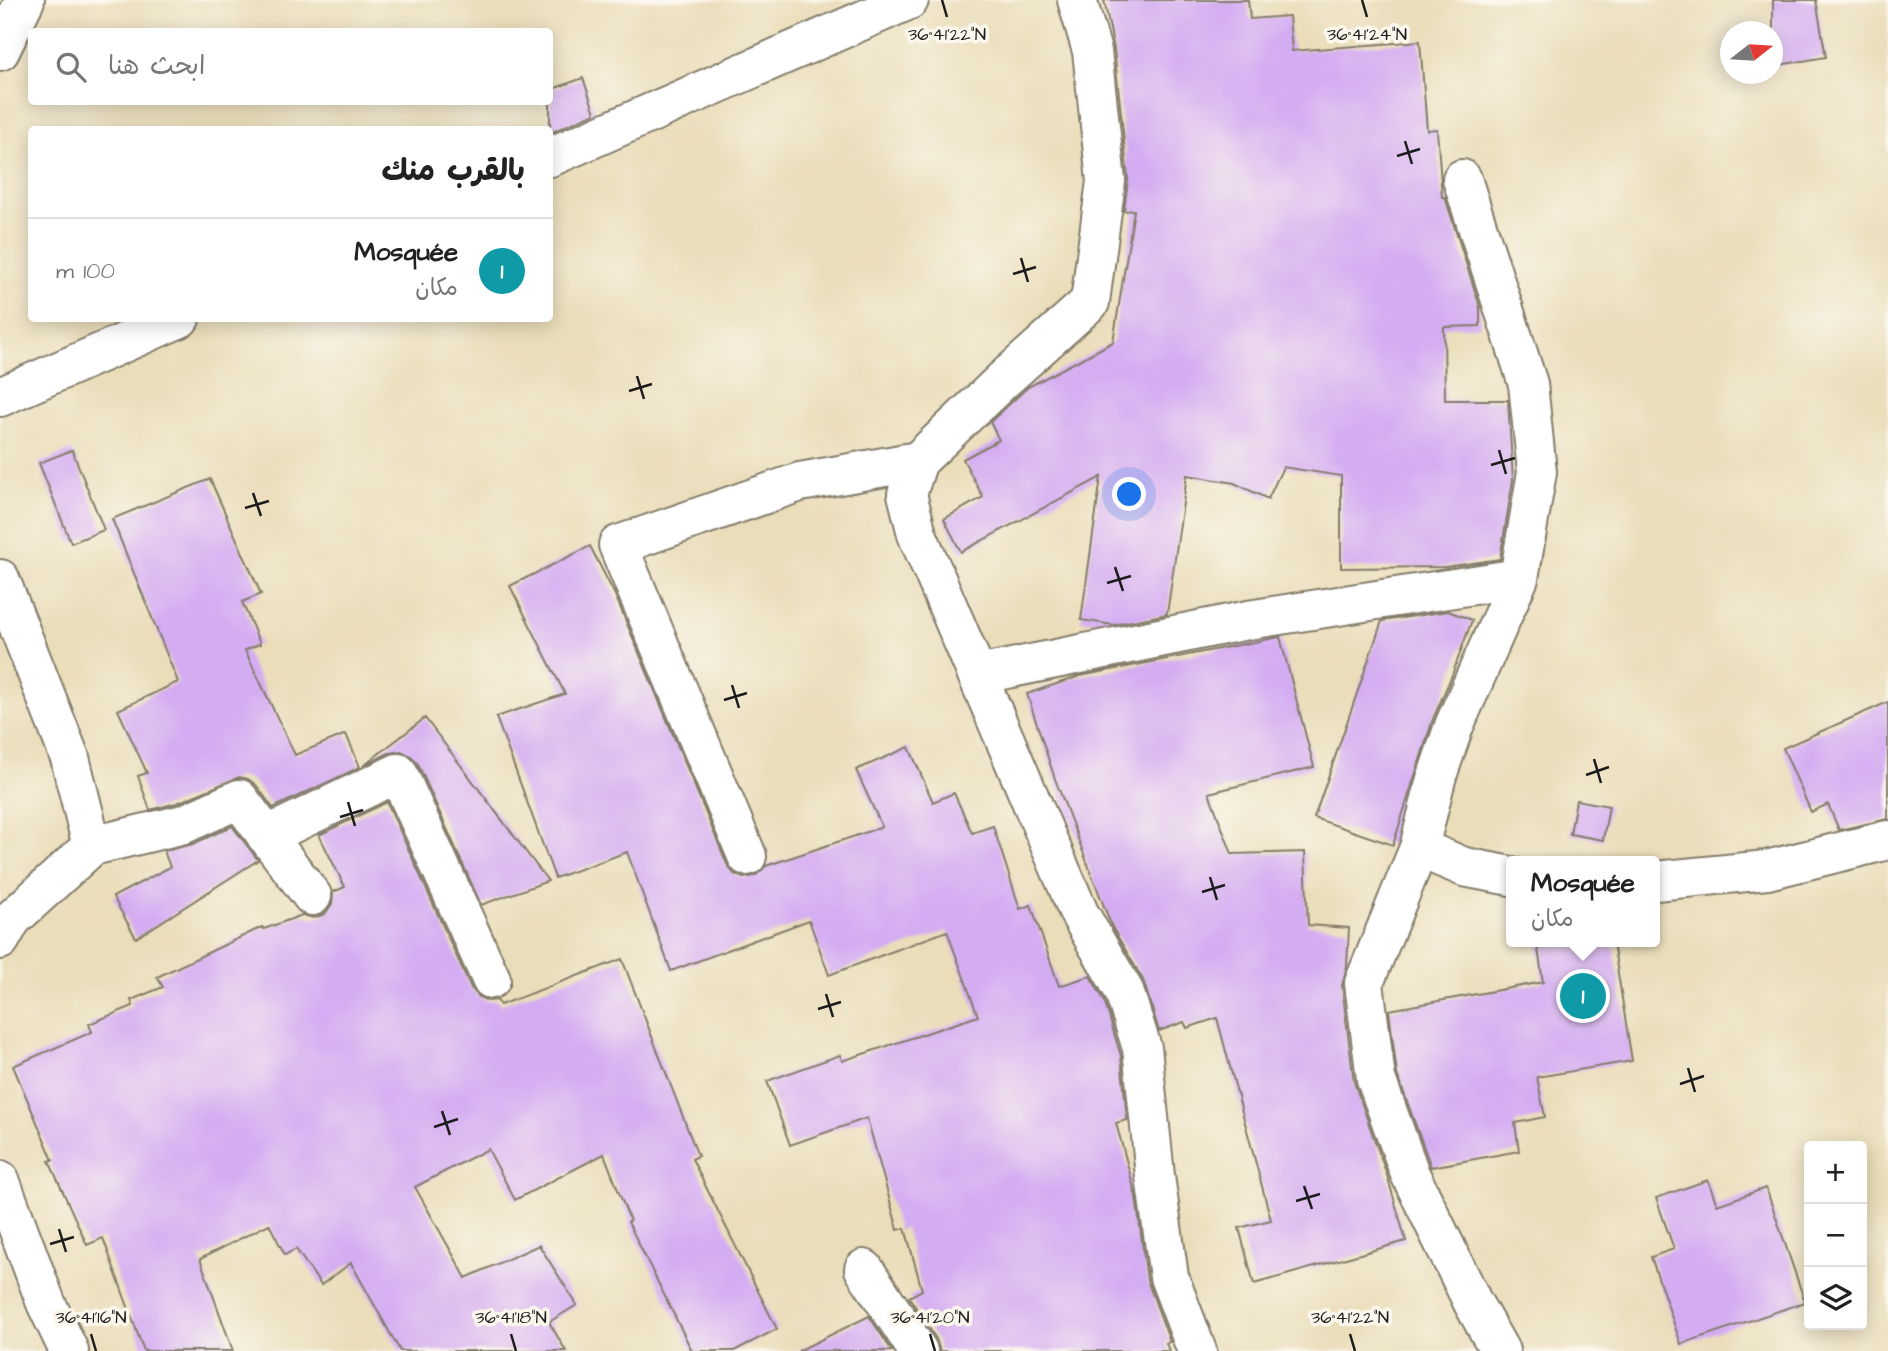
<!DOCTYPE html>
<html lang="ar">
<head>
<meta charset="utf-8">
<style>
  body { margin:0; font-family:"Architects Daughter","Playpen Sans Arabic",sans-serif; background:#f6f6f6; color:#222; direction:rtl }
  .controls { position:absolute; right:21px; bottom:21px; display:grid; overflow:hidden; border-radius:7px; box-shadow:0 4px 18px #0003 }
  .controls button { width:63px; height:63px; display:grid; place-items:center; padding:0; border:0; border-bottom:2px solid #e0e0e0; background:#fff; color:#222; font:35px sans-serif }
  .compass { position:absolute; left:1720px; top:21px; width:63px; height:63px; border-radius:50%; background:#fff; box-shadow:0 4px 18px #0003; rotate:73deg }
  .you { position:absolute; left:1130px; top:495px; width:24px; height:24px; margin:-18px; border:5px solid #fff; border-radius:50%; background:#1a73e8; box-shadow:0 0 0 10px #1a73e833 }
  .badge { display:grid; place-items:center; width:46px; height:46px; border-radius:50%; background:#db2777; color:#fff; font-size:23px; font-weight:700 }
  .pin { position:absolute; translate:-50% -50%; border:4px solid #fff; box-shadow:0 2px 7px #0006 }
  .popup { position:absolute; left:1506px; top:856px; width:154px; height:91px; box-sizing:border-box; display:grid; place-content:center; border-radius:7px; background:#fff; filter:drop-shadow(0 2px 5px #0005); font-size:23px; white-space:nowrap; color:#767676 }
  .popup b { font-size:26px; color:#222 }
  .popup::after { content:''; position:absolute; left:50%; top:100%; margin-left:-14px; border:14px solid transparent; border-top-color:#fff }
  .list { margin:0; padding:0; list-style:none }
  h2 { display:flex; justify-content:space-between; align-items:center; height:91px; margin:0; padding:0 28px; font-size:30px }
  h2 small { font-size:23px; font-weight:400; color:#767676 }
  .list li { display:grid; grid-template-columns:46px 1fr auto; gap:21px; align-items:center; box-sizing:border-box; height:105px; padding:0 28px; border-top:2px solid #e0e0e0 }
  .list b { display:block; font-size:26px; white-space:nowrap }
  .list p { margin:0; font-size:23px; white-space:nowrap; color:#767676 }
  .list em { font-size:23px; font-style:normal; color:#767676 }
  .icon { flex:none; width:38px; height:38px; fill:none; stroke:currentColor; stroke-width:2; stroke-linecap:round; stroke-linejoin:round }
  .map { position:relative; flex:none; width:1888px; height:1351px; overflow:hidden; direction:ltr }
  .search { position:absolute; background:#fff; box-shadow:0 4px 18px #0003; left:28px; top:28px; width:525px; height:77px; display:flex; align-items:center; gap:18px; box-sizing:border-box; padding:0 24px; border-radius:7px; color:#767676; font-size:26px }
  .panel { position:absolute; background:#fff; box-shadow:0 4px 18px #0003; left:28px; top:126px; width:525px; height:196px; border-radius:7px; direction:rtl }
  .map>svg:first-child { display:block }
</style>
</head>
<body>
<div class="map">
<svg width="1888" height="1351" viewBox="0 0 1888 1351">
  <rect width="100%" height="100%" fill="#fbf7ec"/>
  <filter id="ink" filterUnits="userSpaceOnUse"><feTurbulence type="fractalNoise" baseFrequency=".0143" numOctaves="2"/><feDisplacementMap in="SourceGraphic" scale="14" xChannelSelector="R" yChannelSelector="G"/><feConvolveMatrix kernelMatrix="1 2 1 2 8 2 1 2 1" color-interpolation-filters="sRGB"/></filter>
  <filter id="wash" filterUnits="userSpaceOnUse"><feTurbulence type="fractalNoise" baseFrequency=".00686" numOctaves="4" result="noise"/><feDisplacementMap in="SourceGraphic" scale="28" xChannelSelector="R" yChannelSelector="G"/><feGaussianBlur stdDeviation="1.57" result="paint"/><feColorMatrix in="noise" values="0 0 0 0 0 0 0 0 0 0 0 0 0 0 0 0 0 1.4 0 .05"/><feComposite in="paint" operator="in"/></filter>
  <g filter="url(#wash)">
    <rect width="100%" height="100%" fill="#eaddba"/>
    <g id="blocks">
      <!-- building -->
      <path fill="#d4acf2" d="M1104 0H1248L1250 19 1289 16 1292 51 1420 41 1427 130 1437 129 1442 197H1445L1480 307V326L1444 327 1445 400H1508L1513 480 1500 559 1445 567 1341 568V476L1283 467 1268 499 1234 483 1187 475 1167 614 1113 625 1081 620 1101 477 961 552 944 519 983 497 963 459 999 440 990 422 1028 387 1113 342 1134 210 1124 211 1128 179 1114 49Z
        M1773 0H1816L1826 57 1773 66Z
        M583 78 595 113 550 133V90Z
        M72 450 104 530 71 543 39 463Z
        M210 479 261 594 242 602 260 644 245 650 295 755 346 734 360 767 273 808 256 785 248 779 239 777 177 803 150 810 138 776 147 773 118 710 178 682 112 519Z
        M590 546 615 595 727 864 734 874 743 878 755 876 766 866 882 827 856 770 909 747 933 802 954 793 972 833 993 826 1020 909 1031 905 1059 986 1090 976 1104 1000 1121 1056 1127 1120 1116 1123 1136 1196 1147 1280 1170 1342 1166 1343 1169 1351H940L936 1339 909 1297 922 1290 905 1228 898 1230 867 1118 790 1145 767 1081 840 1055 842 1061 978 1016 947 931 829 975 809 920 671 971 627 852 555 878 496 717 565 694 510 586Z
        M1448 611 1472 620 1452 675 1433 719 1393 845 1314 818 1382 621Z
        M1280 637 1314 767 1209 793 1232 854 1305 852 1308 925 1349 928 1347 966 1342 986 1354 1082 1387 1175 1406 1241 1254 1284 1239 1228 1271 1220 1217 1018 1187 1028 1184 1022 1159 1031 1143 980 1112 927 1055 779 1027 694 1080 676Z
        M1888 702V819L1839 830 1828 804 1811 812 1783 748Z
        M425 718 548 881 481 905 418 764 411 756 401 751 389 753 363 766Z
        M1576 800 1609 806 1603 840 1570 834Z
        M387 802 471 988 479 997 488 1001 497 1000 500 1005 622 959 698 1156 692 1159 777 1329 734 1351H692L628 1222 630 1221 604 1154 515 1200 488 1149 415 1187 466 1278 539 1245 577 1305 549 1322 566 1351H400L351 1263 321 1285 296 1249 285 1255 269 1224 200 1259 233 1351H144L103 1238 87 1245 49 1161 53 1160 13 1066 92 1032 89 1024 133 1006 131 1000 163 987 157 977 262 927 264 929 302 915 314 918 325 914 332 904 333 892 345 887 319 835Z
        M232 826 258 860 136 938 113 897 170 867 164 851 193 844Z
        M1537 942H1613L1632 1061 1537 1077 1545 1117 1515 1123 1519 1151 1431 1167 1397 1074 1389 1010 1543 982Z
        M1708 1180 1717 1205 1766 1188 1805 1302 1681 1344 1651 1257 1674 1249 1656 1198Z
        M869 1316 892 1351H798Z"/>
    </g>
  </g>
  <g filter="url(#ink)">
    <use href="#blocks" fill-opacity="0" stroke="#837c6b" stroke-width="2"/>
    <g fill="none" stroke-linecap="round" stroke-linejoin="round">
      <!-- street casing -->
      <g stroke="#837c6b" stroke-width="42">
        <path id="street" d="M1077 0 1092 51 1106 181 1090 302 1003 380 918 461 907 494 917 534 1079 913 1124 991 1142 1048 1155 1176 1169 1277 1197 1351
          M0 51 25 0
          M550 157 909 0
          M0 397 180 318
          M0 579 70 758 92 846 12 919 0 940
          M977 675 1248 620 1519 578
          M266 836 398 773 491 979
          M92 846 184 824 239 799 312 896
          M1419 848 1436 779 1454 726 1519 578 1537 472 1528 384 1462 179
          M747 856 618 545 800 482 918 461
          M1655 881 1767 870 1888 840
          M0 1180 46 1303 69 1351
          M864 1269 918 1351
          M1500 1351 1473 1303 1410 1174 1376 1079 1364 983 1419 848 1464 867 1511 876"/>
      </g>
      <!-- street -->
      <use href="#street" stroke="#fff" stroke-width="38"/>
    </g>
  </g>
  <!-- ticks -->
  <path fill="none" stroke="#1c1c1c" stroke-width="2.5" d="M942 0 947 17M1362 0 1367 17M1405 141 1412 164M1397 156 1420 149M1021 258 1028 282M1013 274 1036 267M637 376 644 399M629 391 652 384M1499 450 1506 474M1491 465 1515 458M253 493 261 516M245 508 269 501M1115 567 1123 591M1107 583 1131 576M732 685 739 708M724 700 747 693M1594 759 1601 783M1586 775 1609 767M348 802 355 826M340 817 363 810M1210 877 1217 900M1202 892 1225 885M826 994 833 1017M818 1009 841 1002M1688 1068 1695 1092M1680 1084 1704 1076M442 1111 450 1135M434 1127 458 1119M1304 1186 1312 1209M1296 1201 1320 1194M59 1229 66 1252M50 1244 74 1237M91 1334 96 1351M511 1334 516 1351M930 1334 935 1351M1350 1334 1355 1351"/>
  <g font-size="18" text-anchor="middle" fill="#1c1c1c" stroke="#fbf7ec" stroke-width="7" stroke-linejoin="round" paint-order="stroke">
    <text x="947" y="40">36°41'22"N</text>
    <text x="1367" y="40">36°41'24"N</text>
    <text x="91" y="1323">36°41'16"N</text>
    <text x="511" y="1323">36°41'18"N</text>
    <text x="930" y="1323">36°41'20"N</text>
    <text x="1350" y="1323">36°41'22"N</text>
  </g>
</svg>
<div class="controls">
<button>+</button>
<button>−</button>
<button><svg class="icon" aria-label="layers" viewBox="0 0 24 24"><path d="M12 4l9 5-9 5-9-5zM3 14l9 5 9-5"/></svg></button>
</div>
<svg class="compass" viewBox="-18 -18 36 36"><path d="M0-13l5 13h-10z" fill="#e53935"/><path d="M0 13l5-13h-10z" fill="#767676"/></svg>
<div class="you"></div>
<div class="pin badge" style="left:1583px;top:996px;background:#0f9aa8">1</div>
<div class="popup"><b>Mosquée</b>مكان</div>
<div class="search"><svg class="icon" aria-label="search" viewBox="0 0 24 24"><circle cx="10" cy="10" r="6"/><path d="M15 15l6 6"/></svg>ابحث هنا</div>
<section class="panel">
<h2>بالقرب منك<small></small></h2>
<ul class="list">
<li><span class="badge" style="background:#0f9aa8">1</span><div><b>Mosquée</b><p>مكان</p></div><em>100 m</em></li>
</ul>
</section>
</div>
</body>
</html>
